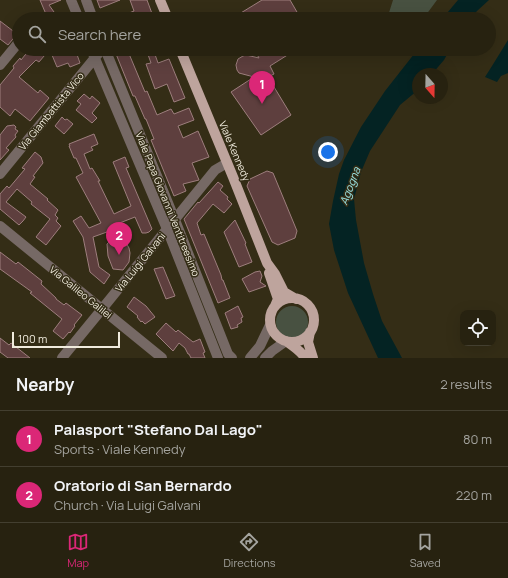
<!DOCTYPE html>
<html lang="en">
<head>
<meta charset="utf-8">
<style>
  body { margin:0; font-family:Manrope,sans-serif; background:#2f2a19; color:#f1f3f6 }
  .controls { position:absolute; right:12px; bottom:12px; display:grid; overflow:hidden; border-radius:8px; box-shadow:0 4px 16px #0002 }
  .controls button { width:36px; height:36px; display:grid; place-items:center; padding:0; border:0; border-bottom:1px solid #433f30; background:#272210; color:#f1f3f6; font:20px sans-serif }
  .compass { position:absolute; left:412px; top:68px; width:36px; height:36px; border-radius:50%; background:#272210; box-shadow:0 4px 16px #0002; rotate:160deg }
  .scale { position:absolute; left:12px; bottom:10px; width:108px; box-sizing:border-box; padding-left:4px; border:2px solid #f0ebdd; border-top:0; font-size:11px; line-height:14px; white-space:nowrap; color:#f0ebdd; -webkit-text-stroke:3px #342d16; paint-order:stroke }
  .you { position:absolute; left:328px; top:152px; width:14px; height:14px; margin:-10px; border:3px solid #fff; border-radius:50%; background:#1a73e8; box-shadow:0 0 0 6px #1a73e833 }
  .badge { display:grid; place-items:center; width:26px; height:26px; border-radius:50%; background:#db2777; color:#fff; font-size:13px; font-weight:700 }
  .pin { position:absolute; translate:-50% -33px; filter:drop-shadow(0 1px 2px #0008) }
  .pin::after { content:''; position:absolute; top:21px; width:14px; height:12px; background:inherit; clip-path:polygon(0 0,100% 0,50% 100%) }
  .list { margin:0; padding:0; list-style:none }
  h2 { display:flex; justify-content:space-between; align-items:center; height:52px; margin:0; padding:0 16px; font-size:17px }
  h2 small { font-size:13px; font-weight:400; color:#a4a49f }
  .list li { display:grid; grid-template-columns:26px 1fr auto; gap:12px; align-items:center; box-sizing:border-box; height:56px; padding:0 16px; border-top:1px solid #433f30 }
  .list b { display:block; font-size:15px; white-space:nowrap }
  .list p { margin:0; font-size:13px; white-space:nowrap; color:#a4a49f }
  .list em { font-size:13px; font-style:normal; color:#a4a49f }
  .icon { flex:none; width:22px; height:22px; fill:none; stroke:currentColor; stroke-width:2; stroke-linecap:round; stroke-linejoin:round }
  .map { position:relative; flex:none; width:508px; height:358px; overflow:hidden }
  .search { position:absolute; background:#272210; box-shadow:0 4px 16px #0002; left:12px; right:12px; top:12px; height:44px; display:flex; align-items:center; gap:10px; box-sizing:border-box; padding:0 14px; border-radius:22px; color:#a4a49f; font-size:15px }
  .sheet { height:164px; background:#272210 }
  nav { display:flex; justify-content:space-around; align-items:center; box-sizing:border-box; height:56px; border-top:1px solid #433f30; background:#272210; font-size:11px; color:#a4a49f }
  nav a { display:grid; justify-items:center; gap:2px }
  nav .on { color:#db2777 }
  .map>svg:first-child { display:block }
</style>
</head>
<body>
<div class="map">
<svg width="508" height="358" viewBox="0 0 508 358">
  <rect width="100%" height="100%" fill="#342d16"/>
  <!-- green -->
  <path fill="#485141" d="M393 0H437L423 19H387Z
    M276 322a16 16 0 1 1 32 0a16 16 0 1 1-32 0Z"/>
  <!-- water -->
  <path fill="#042323" d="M458 0H489L477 11 470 19H442Z
    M508 40V73L501 76 497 82 485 77 492 66Z
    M418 49H450L444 60 432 74H418V90L400 105 370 151 361 172 354 199 356 220 364 263 373 294 382 321 402 358H378L348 293 334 250 329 224 333 201 339 174 344 160 361 127 385 91Z"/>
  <!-- building -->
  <path fill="#5e3f3e" stroke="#9d7e7d" d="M40 0H61L49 5 59 19H48Z
    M97 0H120L100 8Z
    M130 0H147L154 19H132L129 13 134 11Z
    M262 0H290L301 19H231Z
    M0 21 17 34 8 45 0 39Z
    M30 49H50L39 62 36 60 19 77 38 93 40 90 49 98 30 121 15 109 10 116 0 107V85L14 68 13 66 20 58 21 60Z
    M64 49H75L80 63 70 67 68 63 57 67 52 55 64 51Z
    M114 49H127L145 92 147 91 157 115 171 109 174 114 189 108 194 120 178 126 183 138 198 131 209 157 192 163 199 180 183 184 186 191 174 196 151 140 154 139 146 119H145L135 96H133Z
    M146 49H153L158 63 169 59 185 98 174 102 167 84 155 89 146 64 151 63Z
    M254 49H297L270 66 274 74 268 77 291 115 261 135 231 92 254 77 239 73 237 70 236 65 238 59 243 56 246 55 259 58Z
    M84 94 90 99 92 96 100 103 92 113 97 118 92 123 76 110 81 104 77 101Z
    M62 117 65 120 67 119 73 124 64 134 55 126Z
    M14 125 16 127 15 129 18 131 15 135 16 137 6 148 9 150 0 160V135L7 126Z
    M94 134 98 144 91 147 93 150 84 154 90 169 92 168 100 181H98L114 214 131 206 113 162 125 157 129 167 126 168 152 229 149 232 146 233H142L135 217 117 224 125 241 129 248 130 253 129 262 123 270 113 269 108 256 107 244 111 240 107 232 93 237 99 267 110 275 104 284 90 272 83 237 73 221 81 216 89 228 101 223 76 177 83 173 76 158H74L69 146H70L69 144Z
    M35 152 41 157 43 163 33 176 35 177 30 184 48 199 47 200 58 210 55 215 58 218 56 221 61 226 46 245 36 237 50 219 31 204 32 202 17 189 6 202 26 217 23 221 19 225 0 209V194L7 186 9 188 25 169 22 168Z
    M267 171 273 173 297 231 295 238 278 245 272 242 247 186 250 179Z
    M218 182 223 186 220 190 228 197 227 199 232 204 224 213 213 204 197 223 201 235 204 234 221 275 222 280H223L230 298 218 303 184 219 198 202 199 203Z
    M235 220 246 243 245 244 252 262 239 267 224 232Z
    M0 252 16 264 18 262 42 281 41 284 56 298V299L64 305 66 303 82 315 74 325 75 326 70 333 69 332 63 339 53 331 62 319 30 293 32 292 0 269Z
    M163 267 175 296 166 299 154 269Z
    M260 271 262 276 260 282 266 286 249 292 242 279 255 272Z
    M134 297 146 306 155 317 145 324 142 321 141 322 137 317 138 316 127 307Z
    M238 306 243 317 241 318 242 322 237 325 238 327 231 329 225 313Z
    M166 323 176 332 178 330 193 342 200 339 205 352 203 353 205 358H191L189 354H188L185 348 179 343 173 351 156 334Z
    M0 338 9 345 11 343 30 358H8L0 352Z"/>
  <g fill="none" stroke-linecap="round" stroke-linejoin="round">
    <!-- minor -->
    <path stroke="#766965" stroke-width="10" d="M71 0 79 19
      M86 0 93 19
      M91 49 167 229 218 358
      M105 49 175 220 228 354 232 358
      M0 65 19 42
      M0 174 98 54
      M0 226 162 358
      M102 309 215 170 227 163
      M62 358 98 314
      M250 358 260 346 270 325
      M265 358 272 351 286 341"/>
    <!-- major -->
    <path stroke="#bea49d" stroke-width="10" d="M160 0 168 19
      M180 49 233 177 267 263 275 274 284 292 296 299
      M269 273 278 299 275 306
      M270 320a22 22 0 1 1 44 0a22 22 0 1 1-44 0Z
      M310 332 308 342 313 358
      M286 341C293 346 301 351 305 358"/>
  </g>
  <g text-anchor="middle" stroke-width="3" stroke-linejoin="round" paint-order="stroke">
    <!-- street labels -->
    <g font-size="10" fill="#f0ebdd" stroke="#342d16">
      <text transform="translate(51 111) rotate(-51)" y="4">Via Giambattista Vico</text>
      <text transform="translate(235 151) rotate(67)" y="4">Viale Kennedy</text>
      <text transform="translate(168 204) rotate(68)" y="4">Viale Papa Giovanni Ventitreesimo</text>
      <text transform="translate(140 262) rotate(-51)" y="4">Via Luigi Galvani</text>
      <text transform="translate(81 292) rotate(39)" y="4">Via Galileo Galilei</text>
    </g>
    <!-- water labels -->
    <g font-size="11" font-style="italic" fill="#99e4e5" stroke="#342d16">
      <text transform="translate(350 186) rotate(-69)" y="4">Agogna</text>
    </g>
  </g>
</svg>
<div class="controls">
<button><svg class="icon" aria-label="locate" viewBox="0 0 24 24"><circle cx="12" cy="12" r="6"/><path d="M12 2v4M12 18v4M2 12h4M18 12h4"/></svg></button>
</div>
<svg class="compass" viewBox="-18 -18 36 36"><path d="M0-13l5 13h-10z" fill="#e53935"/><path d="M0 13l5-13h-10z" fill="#a4a49f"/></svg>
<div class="scale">100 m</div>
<div class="you"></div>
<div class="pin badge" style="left:262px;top:104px">1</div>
<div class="pin badge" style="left:119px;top:255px">2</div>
<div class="search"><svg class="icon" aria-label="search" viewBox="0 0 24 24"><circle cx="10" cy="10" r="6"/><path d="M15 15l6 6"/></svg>Search here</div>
</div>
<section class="sheet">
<h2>Nearby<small>2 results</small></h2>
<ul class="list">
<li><span class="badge">1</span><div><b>Palasport &quot;Stefano Dal Lago&quot;</b><p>Sports · Viale Kennedy</p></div><em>80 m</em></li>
<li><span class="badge">2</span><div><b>Oratorio di San Bernardo</b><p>Church · Via Luigi Galvani</p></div><em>220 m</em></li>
</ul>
</section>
<nav>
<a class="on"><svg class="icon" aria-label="map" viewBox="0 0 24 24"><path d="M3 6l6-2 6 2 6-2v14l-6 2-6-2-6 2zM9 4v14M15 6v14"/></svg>Map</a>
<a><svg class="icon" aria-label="directions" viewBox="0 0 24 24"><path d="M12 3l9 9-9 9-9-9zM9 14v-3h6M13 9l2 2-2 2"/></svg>Directions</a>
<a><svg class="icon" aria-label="saved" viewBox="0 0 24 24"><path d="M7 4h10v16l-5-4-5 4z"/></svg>Saved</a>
</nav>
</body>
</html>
